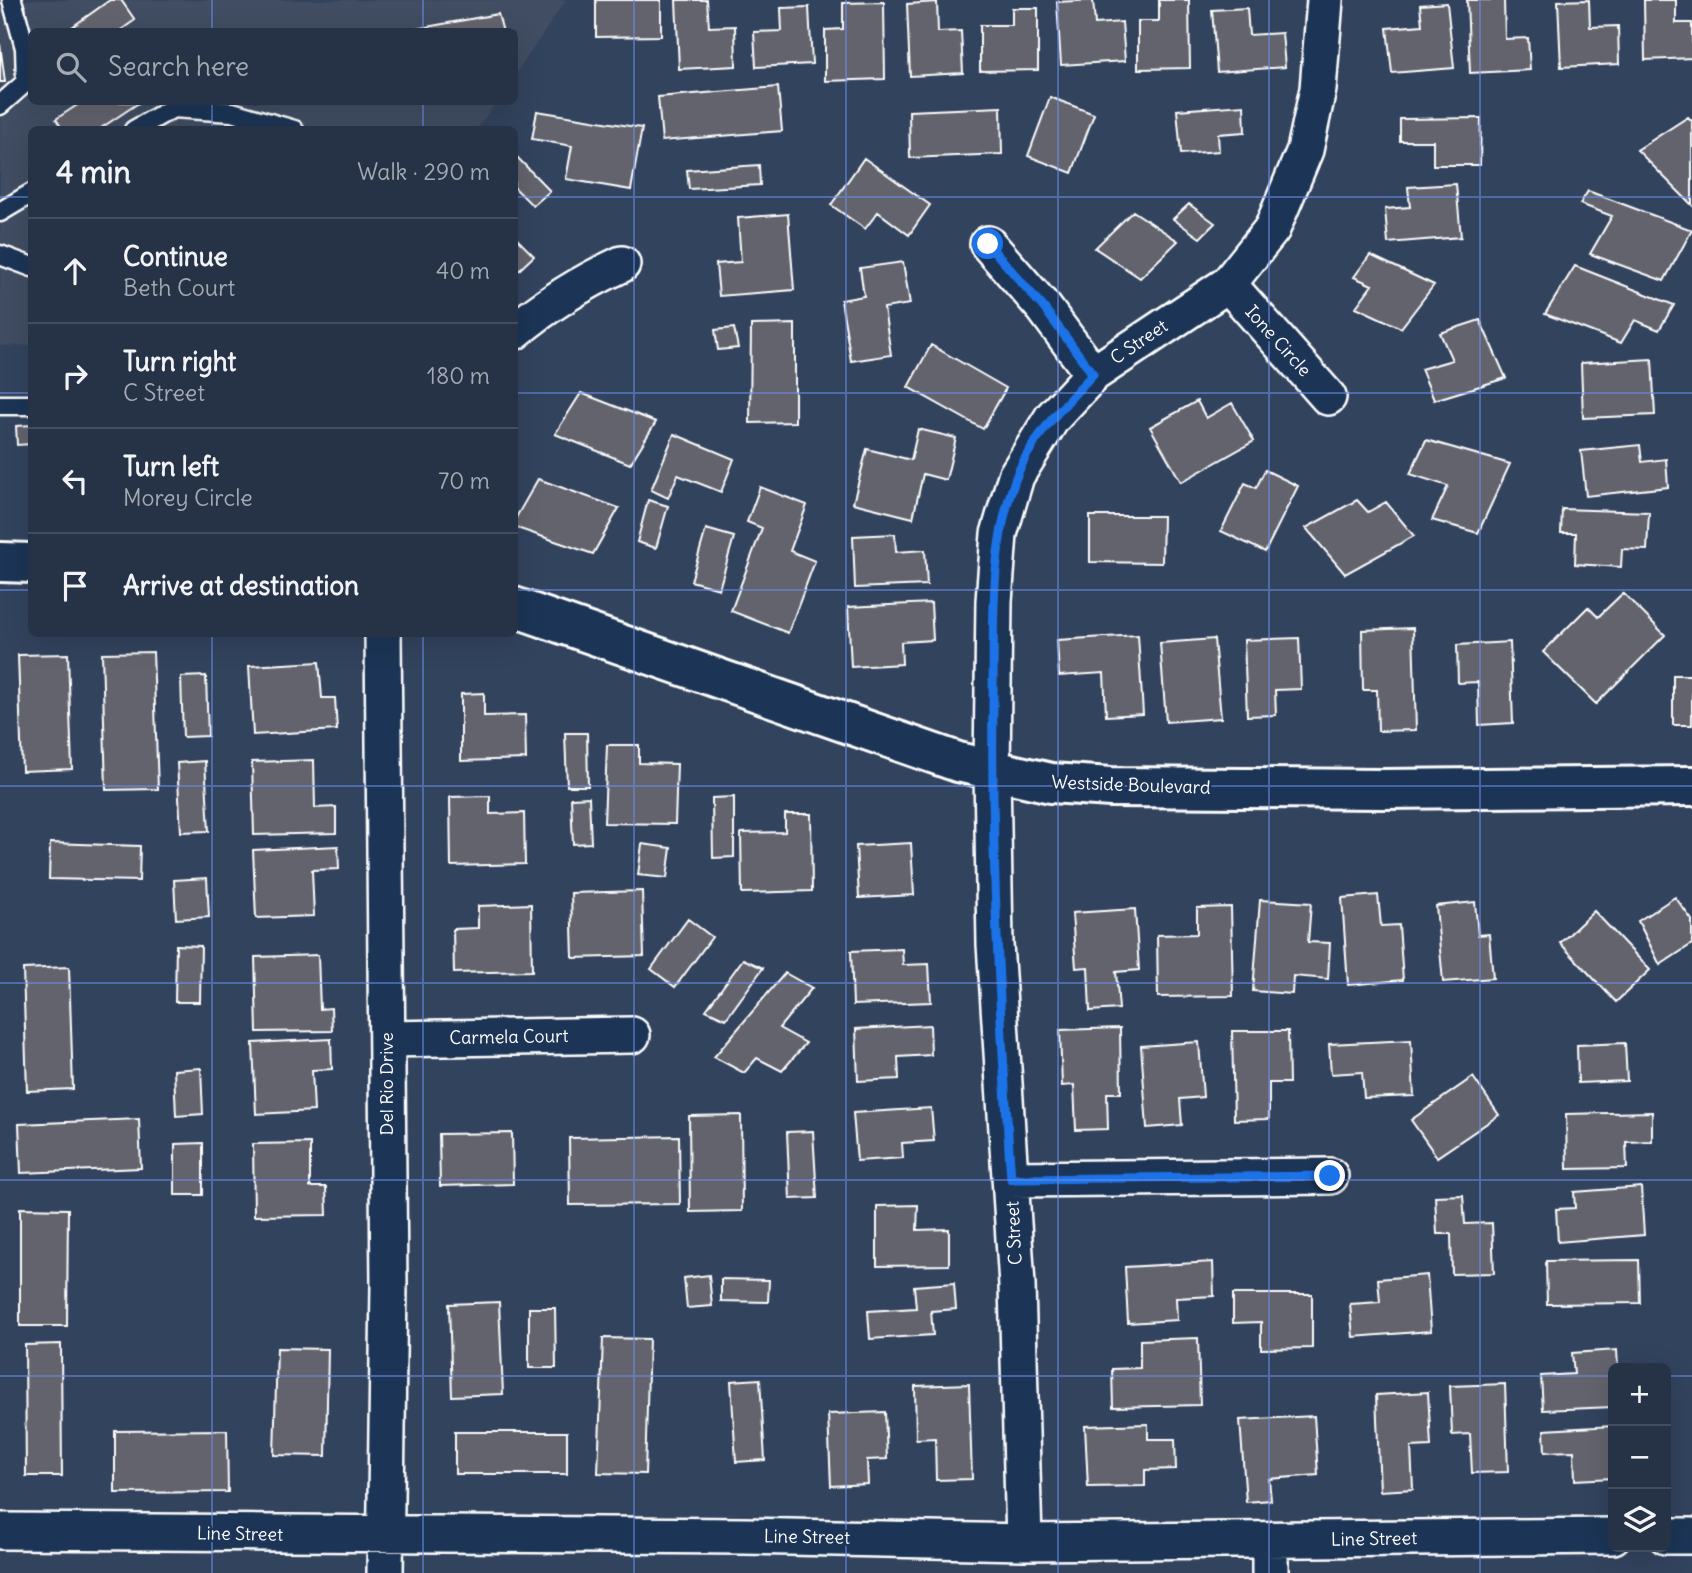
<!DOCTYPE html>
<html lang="en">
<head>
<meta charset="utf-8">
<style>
  body { margin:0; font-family:Delius,sans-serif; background:#2e3a4d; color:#f1f3f6 }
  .controls { position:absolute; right:21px; bottom:21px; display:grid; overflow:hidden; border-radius:10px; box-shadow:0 7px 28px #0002 }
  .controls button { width:63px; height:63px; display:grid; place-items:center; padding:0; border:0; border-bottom:2px solid #424d5f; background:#263246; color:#f1f3f6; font:35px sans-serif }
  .stop { position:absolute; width:21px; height:21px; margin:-16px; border:5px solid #1a73e8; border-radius:50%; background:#fff }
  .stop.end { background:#1a73e8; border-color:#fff; box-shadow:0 2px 7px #0008 }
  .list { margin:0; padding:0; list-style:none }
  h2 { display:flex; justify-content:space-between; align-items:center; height:91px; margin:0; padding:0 28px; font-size:30px }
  h2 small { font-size:23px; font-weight:400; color:#a4aab3 }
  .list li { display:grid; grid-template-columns:46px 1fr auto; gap:21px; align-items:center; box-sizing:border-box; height:105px; padding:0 28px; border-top:2px solid #424d5f }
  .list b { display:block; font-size:26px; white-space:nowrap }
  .list p { margin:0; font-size:23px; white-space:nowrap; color:#a4aab3 }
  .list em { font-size:23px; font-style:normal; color:#a4aab3 }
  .icon { flex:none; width:38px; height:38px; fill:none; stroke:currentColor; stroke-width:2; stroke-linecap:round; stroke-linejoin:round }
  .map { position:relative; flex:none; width:1692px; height:1573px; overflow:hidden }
  .search { position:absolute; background:#263246; box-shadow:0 7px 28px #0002; left:28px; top:28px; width:490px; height:77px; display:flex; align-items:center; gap:18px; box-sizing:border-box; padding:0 24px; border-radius:10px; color:#a4aab3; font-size:26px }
  .panel { position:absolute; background:#263246; box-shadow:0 7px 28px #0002; left:28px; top:126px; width:490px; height:511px; border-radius:10px }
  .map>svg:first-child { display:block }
</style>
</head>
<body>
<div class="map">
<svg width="1692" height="1573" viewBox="0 0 1692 1573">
  <rect width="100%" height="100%" fill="#32435e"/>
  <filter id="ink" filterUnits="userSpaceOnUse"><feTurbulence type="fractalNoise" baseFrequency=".0143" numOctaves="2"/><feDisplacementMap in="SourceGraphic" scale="14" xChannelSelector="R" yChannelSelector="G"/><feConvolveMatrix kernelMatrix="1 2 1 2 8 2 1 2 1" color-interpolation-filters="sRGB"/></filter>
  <g filter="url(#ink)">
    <!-- built -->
    <path fill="#414d62" d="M0 0H566L515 75 514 32H32V102H496L477 129 32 130 31 345 0 346Z"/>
    <!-- building -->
    <path fill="#63646d" stroke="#fff" stroke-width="2" d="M110 0H121L135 20 118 32H65Z
      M596 0H661V36L596 37Z
      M676 0H707L709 27 735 26 736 66 679 69Z
      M1093 0 1095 24 1122 22 1125 61 1061 65 1057 2Z
      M1159 0H1189L1190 68 1138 69V21H1159Z
      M1467 0H1504L1505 39 1528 38 1530 70 1470 73Z
      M1589 0 1590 27 1618 26 1619 64 1561 67 1558 1Z
      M1644 0H1676V23H1692V58L1645 60Z
      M884 2 885 79 825 81V30L843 29V3Z
      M937 2 938 32 961 31 963 73 910 76 907 4Z
      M1447 3 1454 68 1392 73 1387 28 1422 25 1420 5Z
      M809 7 812 64 756 67 754 32 782 31 781 8Z
      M1012 8H1038V70L980 71V25H1012Z
      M1247 8 1249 35 1282 33 1285 67 1217 72 1212 10Z
      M498 14 503 32 410 30Z
      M0 44 5 82H0Z
      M778 87 782 131 662 141 658 97Z
      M1050 97 1094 114 1072 173 1028 156Z
      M82 102H140L98 130H63L56 119Z
      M1244 105 1245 132 1218 134 1219 151 1181 154 1177 110Z
      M1001 107 1002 154 910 158 909 111Z
      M537 111 642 128 631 190 566 179 572 146 532 139Z
      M1688 117 1692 121V205L1637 150Z
      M1481 118 1480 165H1433V141H1400V119Z
      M514 154 550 191 533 206 514 187Z
      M864 158 930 205 909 235 878 212 865 229 831 205Z
      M759 165 760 185 689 189 687 170Z
      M1456 184 1461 237 1388 243 1385 209 1410 207 1408 187Z
      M1588 191 1692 230 1664 281 1590 254 1612 216 1580 204Z
      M1189 204 1215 223 1200 238 1173 219Z
      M1133 211 1178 241 1140 278 1095 248Z
      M788 214 794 290 719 296 716 264 741 262 738 218Z
      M514 236 534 256 519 270 514 265Z
      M1370 255 1434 285 1401 328 1356 307 1372 285 1354 277Z
      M903 262 910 304 884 308 891 355 851 361 841 300 864 296 860 268Z
      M1575 266 1674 305 1659 330 1635 320 1621 343 1545 314Z
      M1480 320 1506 378 1434 400 1421 369 1452 360 1440 333Z
      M795 324V422L750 423 751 325Z
      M734 328 738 348 718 350 715 330Z
      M931 345 1006 388 983 429 908 387Z
      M1652 359 1655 415 1583 418 1581 363Z
      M581 393 656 422 630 464 555 434Z
      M1197 401 1206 418 1232 403 1254 441 1181 482 1150 427Z
      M32 425V444L17 445 16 426Z
      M918 429 956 438 946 480 923 474 913 518 853 503 867 449 911 460Z
      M674 434 734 459 721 492 678 475 668 498 651 490Z
      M1426 440 1510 464 1478 533 1432 520 1448 486 1410 474Z
      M1640 445 1642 462 1666 459 1668 487 1586 496 1581 451Z
      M1265 470 1298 486 1265 552 1221 531 1245 483 1256 488Z
      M538 479 619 508 593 554 514 527V521Z
      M760 487 807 505 790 551 815 561 788 633 731 611 762 528 747 522Z
      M648 500 668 506 656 548 637 542Z
      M1357 500 1368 512 1386 502 1414 536 1345 574 1306 528Z
      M1562 509 1649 512 1647 550 1622 549 1621 567 1575 564 1576 533H1561Z
      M1090 516H1163L1162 563 1090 562Z
      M706 529 734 537 719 589 691 581Z
      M895 534 896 552 925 550 927 585 855 588 853 536Z
      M1623 593 1665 635 1596 704 1543 652 1588 607 1598 617Z
      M931 603 933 640 901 642 902 664 851 667 848 607Z
      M1413 628 1416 730 1378 731 1377 690H1363L1362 630Z
      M1138 635 1143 714 1106 716 1104 673 1059 676 1057 640Z
      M1299 638 1301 689 1275 690 1276 715 1247 716 1244 640Z
      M1214 639 1221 718 1166 722 1160 643Z
      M1510 642 1513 723 1479 725 1478 682 1458 683 1457 645Z
      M153 652 158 789 106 790 102 653Z
      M68 654 72 769 22 771 18 655Z
      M319 662 322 698H335L337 730 253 735 249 666Z
      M1673 675H1692V725H1673Z
      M206 676 208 736 183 737 181 677Z
      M484 693V716L525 715 526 759 461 761V694Z
      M565 733H587L588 786H567Z
      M607 745H639V763L677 764 675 824 604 823Z
      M314 760 315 808 336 807V833L254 835 252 762Z
      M205 761 209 831 181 832 177 763Z
      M490 796V814L524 813 525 864 451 866 450 797Z
      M589 797 591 843 573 844 571 798Z
      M734 797V857L713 858 712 798Z
      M785 814H811L812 891 742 893 741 833 785 832Z
      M50 843 140 846 139 881 49 879Z
      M911 843 914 895 859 898 856 846Z
      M642 844 671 848 667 878 638 875Z
      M338 846 339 869 312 870 314 916 256 918 253 850Z
      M207 878 209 917 176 919 174 880Z
      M642 891 644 956 573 958 571 893Z
      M1378 895 1381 926 1399 925 1403 980 1348 985 1342 898Z
      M1675 897 1692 920V944L1660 965 1638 921Z
      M1260 900 1311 903 1308 942 1330 943 1328 979 1293 976 1292 994 1253 991Z
      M1475 902 1478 935 1489 934 1493 978 1443 982 1436 906Z
      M531 904 532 971 454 973 453 929 478 928V906Z
      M1231 907 1233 996 1158 997 1157 935 1197 934V908Z
      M1135 909 1139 970 1116 972 1119 1009 1090 1011 1088 967 1076 968 1072 913Z
      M1594 911 1650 970 1616 1002 1560 943Z
      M688 919 712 937 675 987 651 969Z
      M176 945 201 946 200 1002H175Z
      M902 949 903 965 929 964 931 1002 853 1005 851 951Z
      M318 955 320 1009 331 1008 332 1031 257 1032 255 957Z
      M743 959 763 968 726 1019 706 1010Z
      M69 967 73 1089 27 1091 23 969Z
      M785 973 812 988 779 1028 806 1043 782 1071 757 1058 744 1073 714 1057Z
      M930 1025 931 1055 898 1057 899 1079 858 1081 856 1029Z
      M1120 1028 1121 1093H1107L1108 1129 1076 1130 1074 1085 1062 1086 1060 1030Z
      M1232 1031H1288L1289 1083H1269V1119L1234 1120Z
      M331 1039 332 1069 312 1070 314 1111 256 1114 253 1043Z
      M1411 1040 1414 1096 1364 1098 1362 1072 1331 1074 1329 1044Z
      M1199 1042 1203 1097 1180 1099 1182 1125 1147 1128 1141 1046Z
      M1625 1043 1627 1081 1578 1083 1577 1045Z
      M201 1068 203 1114 176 1116 174 1070Z
      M1473 1077 1499 1115 1437 1157 1411 1120Z
      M931 1108 934 1141 902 1143 903 1158 857 1161 853 1113Z
      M1652 1112V1141L1626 1142 1627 1168 1567 1169 1566 1114Z
      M741 1115 742 1211 690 1212 689 1116Z
      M139 1119 141 1168 21 1173 19 1124Z
      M813 1131 817 1198 790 1199 787 1132Z
      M512 1133 513 1184 440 1186 439 1134Z
      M679 1136 680 1204 570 1205 569 1138Z
      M203 1143V1195H175V1144Z
      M310 1143V1187H326L327 1215 254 1216 253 1144Z
      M1641 1187 1644 1235 1558 1242 1556 1209 1575 1208 1574 1192Z
      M1463 1195 1465 1224 1492 1223 1494 1273 1452 1274 1451 1234H1437L1435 1196Z
      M918 1205 917 1230 949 1229V1265L877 1266V1206Z
      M20 1208 68 1209 67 1326H20Z
      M1639 1260 1640 1303 1547 1304 1546 1261Z
      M1213 1262 1214 1296 1176 1298 1177 1320 1128 1323 1125 1267Z
      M709 1275 712 1306 687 1308 684 1278Z
      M1427 1275 1431 1331 1353 1337 1350 1304 1380 1302 1378 1279Z
      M721 1279 769 1280 768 1302 721 1301Z
      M954 1283 956 1309 931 1311 933 1335 870 1339 868 1311 916 1308 914 1286Z
      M1233 1294H1312V1348L1261 1349V1322L1233 1323Z
      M499 1302 503 1394 452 1396 449 1304Z
      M529 1308H555L556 1368H529Z
      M603 1338 649 1339 645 1474 598 1473Z
      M1198 1338 1200 1405 1113 1407 1112 1369 1140 1368V1340Z
      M61 1344 62 1476H26L25 1345Z
      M277 1348 328 1349 326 1456 274 1455Z
      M1617 1350 1618 1368H1613V1407L1543 1410 1541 1376 1574 1374 1572 1353Z
      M760 1379 765 1460 736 1462 731 1381Z
      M969 1384 972 1479 936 1480 935 1438 916 1439 915 1386Z
      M1505 1384 1508 1472 1472 1473 1470 1434 1452 1435 1450 1386Z
      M1428 1392 1431 1446 1411 1447 1413 1489 1380 1491 1376 1395Z
      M885 1412 887 1459 867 1460 868 1484 831 1486 828 1414Z
      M1314 1416 1318 1475 1269 1479 1271 1500 1246 1502 1240 1420Z
      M1148 1424V1439H1175L1176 1469 1145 1470V1486L1088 1487 1085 1426Z
      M1613 1426V1478L1575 1480 1574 1451 1545 1452 1544 1430Z
      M227 1430 228 1492 115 1493V1431Z
      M455 1432H567V1474H455Z"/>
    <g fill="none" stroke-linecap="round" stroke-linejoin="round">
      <!-- lane casing -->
      <g stroke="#fff" stroke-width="23">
        <path id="lane" d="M0 105 26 82 25 48 12 0
          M134 130 173 108 232 112 294 130
          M0 212 32 193
          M0 255 32 267
          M0 405H32"/>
      </g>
      <!-- street casing -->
      <g stroke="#fff" stroke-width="40">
        <path id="street" d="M988 244 1044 308 1093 374
          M1228 284 1328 397
          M514 332C548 303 581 283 622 264
          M383 634 389 1285 385 1573
          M387 1039 632 1035
          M1011 1179 1330 1176
          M0 1531 744 1536 1024 1542 1613 1536
          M1666 1536H1692
          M1270 1541V1573
          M1024 1542 1017 1285 995 944 992 771 994 601 999 534 1016 476 1052 418 1093 374 1228 284 1272 229 1305 150 1318 89 1325 0"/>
      </g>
      <!-- secondary casing -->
      <g stroke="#fff" stroke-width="44">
        <path id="secondary" d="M0 562 32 563
          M514 607 958 762 1051 783 1111 787 1383 789 1692 786"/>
      </g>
      <!-- lane -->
      <use href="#lane" stroke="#1d3557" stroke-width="18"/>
      <!-- street -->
      <use href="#street" stroke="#1d3557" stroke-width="35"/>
      <!-- secondary -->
      <use href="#secondary" stroke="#1d3557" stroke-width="38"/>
    </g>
  </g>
  <g fill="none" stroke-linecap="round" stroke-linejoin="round" filter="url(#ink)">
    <!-- route -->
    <path stroke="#1a73e8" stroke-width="9" d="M988 244 1044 308 1093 374C1064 405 1030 439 1015 480 989 551 994 627 993 701 991 861 1000 1019 1011 1179L1330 1176"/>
  </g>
  <!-- grid -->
  <path fill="none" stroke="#6c8ce6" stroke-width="2" stroke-opacity="0.55" d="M212 0V32M423 0V32M634 0V1573M846 0V1573M1058 0V1573M1269 0V1573M1480 0V1573M212 102V130M423 102V130M0 197H32M514 197H1692M0 393H32M514 393H1692M0 590H32M514 590H1692M212 634V1573M423 634V1573M0 786H1692M0 983H1692M0 1180H1692M0 1376H1613M1666 1376H1692"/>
  <g text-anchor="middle" stroke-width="5" stroke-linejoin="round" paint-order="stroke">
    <!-- street labels -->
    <g font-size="18" fill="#fff" stroke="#1d3557">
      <text transform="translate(1278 341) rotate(48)" y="6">Ione Circle</text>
      <text transform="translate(1139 342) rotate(-34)" y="6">C Street</text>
      <text transform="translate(1131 785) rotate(2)" y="6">Westside Boulevard</text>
      <text transform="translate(509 1037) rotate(-1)" y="6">Carmela Court</text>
      <text transform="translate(387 1084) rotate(-90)" y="6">Del Rio Drive</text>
      <text transform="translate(1014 1233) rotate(-93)" y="6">C Street</text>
      <text transform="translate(240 1534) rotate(1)" y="6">Line Street</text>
      <text transform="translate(807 1537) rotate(1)" y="6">Line Street</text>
      <text transform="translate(1374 1539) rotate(-1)" y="6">Line Street</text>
    </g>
  </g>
</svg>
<div class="controls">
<button>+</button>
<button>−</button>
<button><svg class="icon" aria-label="layers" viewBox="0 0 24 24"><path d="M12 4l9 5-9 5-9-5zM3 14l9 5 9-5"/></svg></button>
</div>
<div class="stop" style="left:988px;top:244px"></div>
<div class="stop end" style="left:1330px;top:1176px"></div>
<div class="search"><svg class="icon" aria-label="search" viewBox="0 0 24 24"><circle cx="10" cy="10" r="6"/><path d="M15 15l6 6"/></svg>Search here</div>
<section class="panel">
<h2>4 min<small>Walk · 290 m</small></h2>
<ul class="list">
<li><svg class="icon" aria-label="ahead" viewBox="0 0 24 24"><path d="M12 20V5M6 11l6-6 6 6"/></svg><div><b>Continue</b><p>Beth Court</p></div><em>40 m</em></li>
<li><svg class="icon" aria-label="right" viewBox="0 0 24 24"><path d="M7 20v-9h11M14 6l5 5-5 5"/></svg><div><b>Turn right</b><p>C Street</p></div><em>180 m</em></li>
<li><svg class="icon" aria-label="left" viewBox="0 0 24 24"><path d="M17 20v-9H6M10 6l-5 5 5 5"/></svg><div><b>Turn left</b><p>Morey Circle</p></div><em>70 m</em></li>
<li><svg class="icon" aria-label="arrive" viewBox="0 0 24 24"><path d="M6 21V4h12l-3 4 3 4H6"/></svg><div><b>Arrive at destination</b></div></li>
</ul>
</section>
</div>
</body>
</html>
